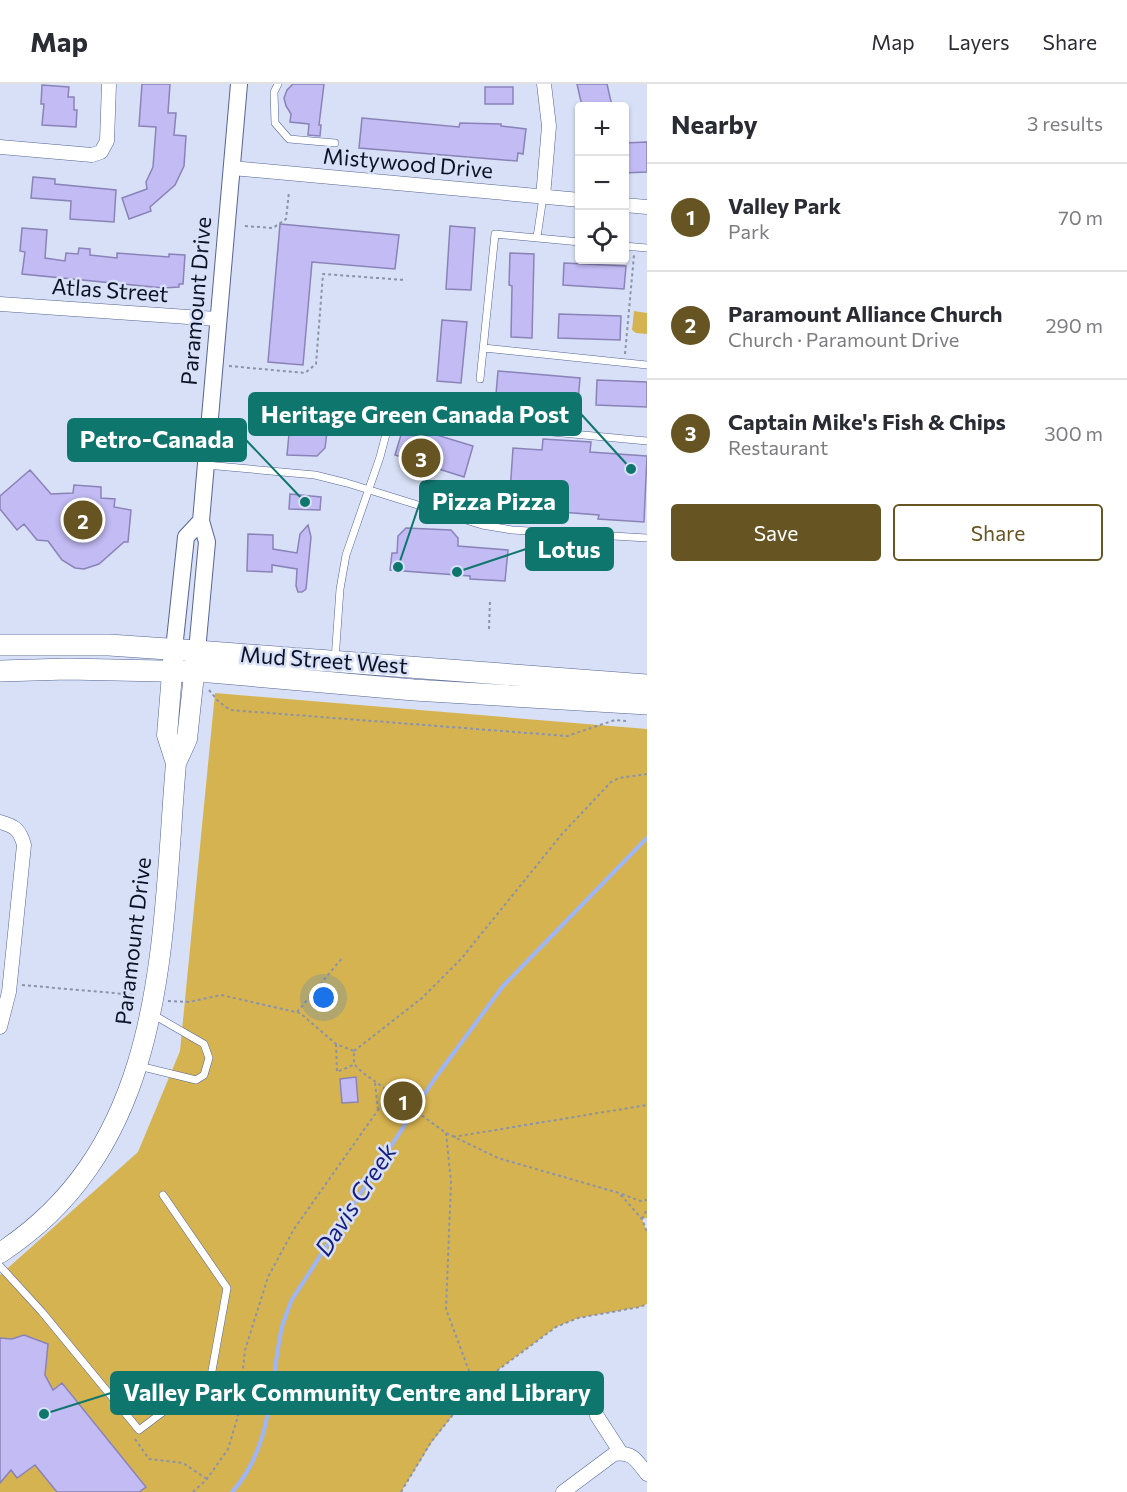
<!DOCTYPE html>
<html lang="en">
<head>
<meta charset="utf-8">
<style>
  body { margin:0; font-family:Commissioner,sans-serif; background:#f2f2f3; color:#2b2b33 }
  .controls { position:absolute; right:18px; top:18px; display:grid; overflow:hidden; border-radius:6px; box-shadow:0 2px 4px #0004 }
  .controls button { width:54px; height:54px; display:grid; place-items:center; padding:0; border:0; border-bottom:2px solid #e1e1e2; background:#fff; color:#2b2b33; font:30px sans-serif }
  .you { position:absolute; left:324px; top:914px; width:21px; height:21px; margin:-15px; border:4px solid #fff; border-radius:50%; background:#1a73e8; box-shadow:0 0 0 9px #1a73e833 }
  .badge { display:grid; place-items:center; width:39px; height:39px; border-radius:50%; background:#665523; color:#fff; font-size:20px; font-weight:700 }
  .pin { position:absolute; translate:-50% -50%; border:3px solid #fff; box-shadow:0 2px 6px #0006 }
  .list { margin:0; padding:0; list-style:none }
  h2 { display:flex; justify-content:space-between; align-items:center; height:78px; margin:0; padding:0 24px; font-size:26px }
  h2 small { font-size:20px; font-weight:400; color:#7c7c81 }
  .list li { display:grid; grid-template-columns:39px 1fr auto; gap:18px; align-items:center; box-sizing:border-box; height:108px; padding:0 24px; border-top:2px solid #e1e1e2 }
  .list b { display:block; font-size:22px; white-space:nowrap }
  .list p { margin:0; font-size:20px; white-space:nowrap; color:#7c7c81 }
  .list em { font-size:20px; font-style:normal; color:#7c7c81 }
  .actions { display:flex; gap:12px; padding:18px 24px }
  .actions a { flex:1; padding:14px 0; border:2px solid #665523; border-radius:6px; text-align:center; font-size:21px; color:#665523 }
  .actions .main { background:#665523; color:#fff }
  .icon { flex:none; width:33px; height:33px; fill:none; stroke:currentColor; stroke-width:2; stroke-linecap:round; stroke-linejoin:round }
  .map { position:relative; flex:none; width:647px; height:1408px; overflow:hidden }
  header { display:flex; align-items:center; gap:36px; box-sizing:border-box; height:84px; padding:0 30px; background:#fff; border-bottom:2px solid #e1e1e2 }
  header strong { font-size:28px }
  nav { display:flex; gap:33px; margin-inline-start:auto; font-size:21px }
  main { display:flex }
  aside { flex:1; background:#fff }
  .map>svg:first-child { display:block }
</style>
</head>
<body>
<header>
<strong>Map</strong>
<nav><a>Map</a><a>Layers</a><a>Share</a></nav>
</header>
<main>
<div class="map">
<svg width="647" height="1408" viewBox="0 0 647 1408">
  <rect width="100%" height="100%" fill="#d7e0f6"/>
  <!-- green -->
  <path fill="#d6b351" d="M634 227 647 229V250L636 249 632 246Z
    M215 609 647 645V1134L642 1135 647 1148V1220L640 1223 578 1234 556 1243 475 1303 432 1358 401 1408H0V1191L138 1068 180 967Z"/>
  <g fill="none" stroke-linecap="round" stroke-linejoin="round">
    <!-- stream -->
    <path stroke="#9db5fb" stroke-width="4" d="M232 1408C272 1364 270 1303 281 1247 283 1237 288 1227 291 1217L433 997 503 902 647 754"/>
  </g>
  <!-- building -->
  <path fill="#c2bbf4" stroke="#8a83b8" stroke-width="1.5" d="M142 0H170L168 29H176L174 51 186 52 184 82 175 101 150 123 151 127 129 135 122 114 147 105 146 98 153 83 156 43 139 42Z
    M293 0H324L319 41H321L320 52 308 51 309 40 290 38 291 30 286 22 284 14 287 6Z
    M577 0H607L612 22H582Z
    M42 1 69 3 68 13H74V26H77L76 43 42 41 44 20H41Z
    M485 3H513V20H485Z
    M362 34 459 43 460 39 501 40V42L526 45 523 70 518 69 517 77 359 64Z
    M647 58V88L624 89V59Z
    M33 93 55 95V100L116 106 114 138 70 135 71 117 31 114Z
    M280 140 399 151 395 185 312 178 303 281 268 278Z
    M450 142 475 144 471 206 446 205Z
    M22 144 47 146 45 174 65 177 66 169 78 170 79 164 90 165V171L117 174V169L169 173V170L185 171 183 200H179V203L163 204 22 190 25 168 20 167Z
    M510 169 534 170 532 254 511 253 512 202 509 201Z
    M564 179 626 182 624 205 563 201Z
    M559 230 621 232 620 256 558 254Z
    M442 236 467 238 461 299 437 297Z
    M498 287 580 294 578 317 496 310Z
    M597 296 647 298V323L596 321Z
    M295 327 329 332 325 364 317 372 287 371 291 329Z
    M404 341 473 362 464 393 395 371Z
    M543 355 591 358 590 368 647 372 644 438 598 435 599 431 509 424 513 364 542 366Z
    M30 386 51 410 73 409 74 401 101 403V414L115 415 114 423 131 426 128 458H124L99 480 84 485 75 484 62 476 48 457 37 456 24 440 17 446 0 425V412Z
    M290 410 321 413 320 426 289 425Z
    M308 441 311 453 306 505 302 508H298L296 502 297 485 272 481V488L247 487 248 450 273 451V465L297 469 300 450Z
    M406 444 451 446 458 454V462L508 466 505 497 470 495V492L390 486 392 469H397L398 452Z
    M356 993 358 1018 342 1019 340 995Z
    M24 1251 48 1260 45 1291 53 1306 62 1299 146 1403 139 1408H57L35 1381 17 1394 11 1386 0 1399V1254L12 1255Z"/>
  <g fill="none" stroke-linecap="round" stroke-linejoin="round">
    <!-- service casing -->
    <g stroke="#556495" stroke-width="8">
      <path id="service" d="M278 0 274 8 275 39 289 55 335 59
        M537 153 543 113
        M624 162 647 164
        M484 264 647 281
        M480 295 495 150 580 158
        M267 317 328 322 520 345 647 357
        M206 381 315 391 347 399 482 441 512 446 647 454
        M335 576 340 505 346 471 380 373 391 331
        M139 982 196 996 204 991 209 974 204 960 152 930
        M0 1182 42 1228 139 1346 211 1292 227 1204 163 1111"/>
    </g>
    <!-- minor casing -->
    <g stroke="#556495" stroke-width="15">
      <path id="minor" d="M0 63 92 71 101 68 107 57 109 0
        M232 84 580 116
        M543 113 549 42 544 0
        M624 121 647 123
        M0 220 217 235
        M0 738C15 742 20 746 24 761L9 908 0 943
        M597 1332 621 1369
        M563 1408 614 1370C632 1367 637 1377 647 1390"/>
    </g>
    <!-- tertiary casing -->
    <g stroke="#556495" stroke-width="18">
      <path id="tertiary" d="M174 565 186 453 201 437
        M197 567 207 458 201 437 239 0"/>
    </g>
    <!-- secondary casing -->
    <g stroke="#556495" stroke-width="21">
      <path id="secondary" d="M174 565 167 651 176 679
        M0 1169C169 1059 161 857 176 679L187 655 196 572"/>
    </g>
    <!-- primary casing -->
    <g stroke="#556495" stroke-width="22">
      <path id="primary" d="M0 561H109L197 567 647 601
        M0 587 67 585 210 588 414 606 647 620"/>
    </g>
    <!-- path -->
    <path stroke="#8b93a8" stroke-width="2" stroke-dasharray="3 3" stroke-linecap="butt" d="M245 142 273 144 286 135 289 108
      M625 270 634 171
      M229 282 305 289 316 280 323 190 405 196
      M489 545 490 516
      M209 606 218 617 230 626 567 652 615 636 626 637
      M22 901 136 911
      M168 917 189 918 221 911 300 929 336 960 354 967V980L362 988 446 1049 498 1074 619 1109 642 1135 647 1148
      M297 928 343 873
      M336 960 337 988 353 981
      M354 967 422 914 461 875 562 750 611 698 619 694 647 690
      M375 999 378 1026
      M446 1049 451 1098 446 1225 475 1303
      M453 1053 647 1021
      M622 1110 640 1117 647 1116
      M642 1135 647 1125
      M135 1355 149 1375 183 1379 207 1395
      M193 1408 207 1395 228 1365 238 1332 245 1266 268 1193 294 1145 390 1009
      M401 1408 431 1358 475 1303 556 1243 578 1234 640 1223 647 1220"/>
    <!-- service -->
    <use href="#service" stroke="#fff" stroke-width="7"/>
    <!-- minor -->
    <use href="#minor" stroke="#fff" stroke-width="14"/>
    <!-- tertiary -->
    <use href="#tertiary" stroke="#fff" stroke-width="16"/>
    <!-- secondary -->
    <use href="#secondary" stroke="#fff" stroke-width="20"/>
    <!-- primary -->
    <use href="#primary" stroke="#fff" stroke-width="21"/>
  </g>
  <g text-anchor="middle" stroke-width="5" stroke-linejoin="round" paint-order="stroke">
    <!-- street labels -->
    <g font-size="22" fill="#0c1225" stroke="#d7e0f6">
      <text transform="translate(408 79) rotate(5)" y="8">Mistywood Drive</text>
      <text transform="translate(110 206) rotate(4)" y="8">Atlas Street</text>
      <text transform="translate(196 217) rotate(-85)" y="8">Paramount Drive</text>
      <text transform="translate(324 576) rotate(4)" y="8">Mud Street West</text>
      <text transform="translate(133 857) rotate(-83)" y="8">Paramount Drive</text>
    </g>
    <!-- water labels -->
    <g font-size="24" font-style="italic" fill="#161d7f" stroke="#d7e0f6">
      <text transform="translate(356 1116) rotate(-57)" y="8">Davis Creek</text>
    </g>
  </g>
  <!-- callouts -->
  <path fill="none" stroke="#0f766e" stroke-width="2" d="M631 385L581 330M305 418L246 356M398 483L420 418M457 488L526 465M44 1330L111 1309"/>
  <g fill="#0f766e" stroke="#d7e0f6" stroke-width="2">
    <circle cx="631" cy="385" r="6"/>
    <circle cx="305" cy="418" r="6"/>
    <circle cx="398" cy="483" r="6"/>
    <circle cx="457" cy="488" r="6"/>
    <circle cx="44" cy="1330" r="6"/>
  </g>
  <g fill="#0f766e" stroke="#0f766e" stroke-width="2">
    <rect x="249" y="309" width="332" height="42" rx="6"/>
    <rect x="68" y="335" width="178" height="42" rx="6"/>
    <rect x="420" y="397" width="148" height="42" rx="6"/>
    <rect x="526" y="444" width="87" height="42" rx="6"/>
    <rect x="111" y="1288" width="492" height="42" rx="6"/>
  </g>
  <g font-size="24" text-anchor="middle" font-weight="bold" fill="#fff">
    <text x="415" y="339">Heritage Green Canada Post</text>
    <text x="157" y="364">Petro-Canada</text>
    <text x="494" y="426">Pizza Pizza</text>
    <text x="569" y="474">Lotus</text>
    <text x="357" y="1317">Valley Park Community Centre and Library</text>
  </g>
</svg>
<div class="controls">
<button>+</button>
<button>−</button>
<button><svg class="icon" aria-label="locate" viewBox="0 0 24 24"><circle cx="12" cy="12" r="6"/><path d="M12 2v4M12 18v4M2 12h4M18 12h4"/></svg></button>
</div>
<div class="you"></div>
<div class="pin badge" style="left:403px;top:1017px">1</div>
<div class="pin badge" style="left:83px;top:436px">2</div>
<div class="pin badge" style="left:421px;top:374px">3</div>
</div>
<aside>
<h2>Nearby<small>3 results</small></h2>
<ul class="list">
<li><span class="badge">1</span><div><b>Valley Park</b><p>Park</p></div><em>70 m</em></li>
<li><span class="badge">2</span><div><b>Paramount Alliance Church</b><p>Church · Paramount Drive</p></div><em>290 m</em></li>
<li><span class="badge">3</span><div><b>Captain Mike's Fish &amp; Chips</b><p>Restaurant</p></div><em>300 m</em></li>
</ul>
<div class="actions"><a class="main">Save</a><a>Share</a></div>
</aside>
</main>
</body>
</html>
